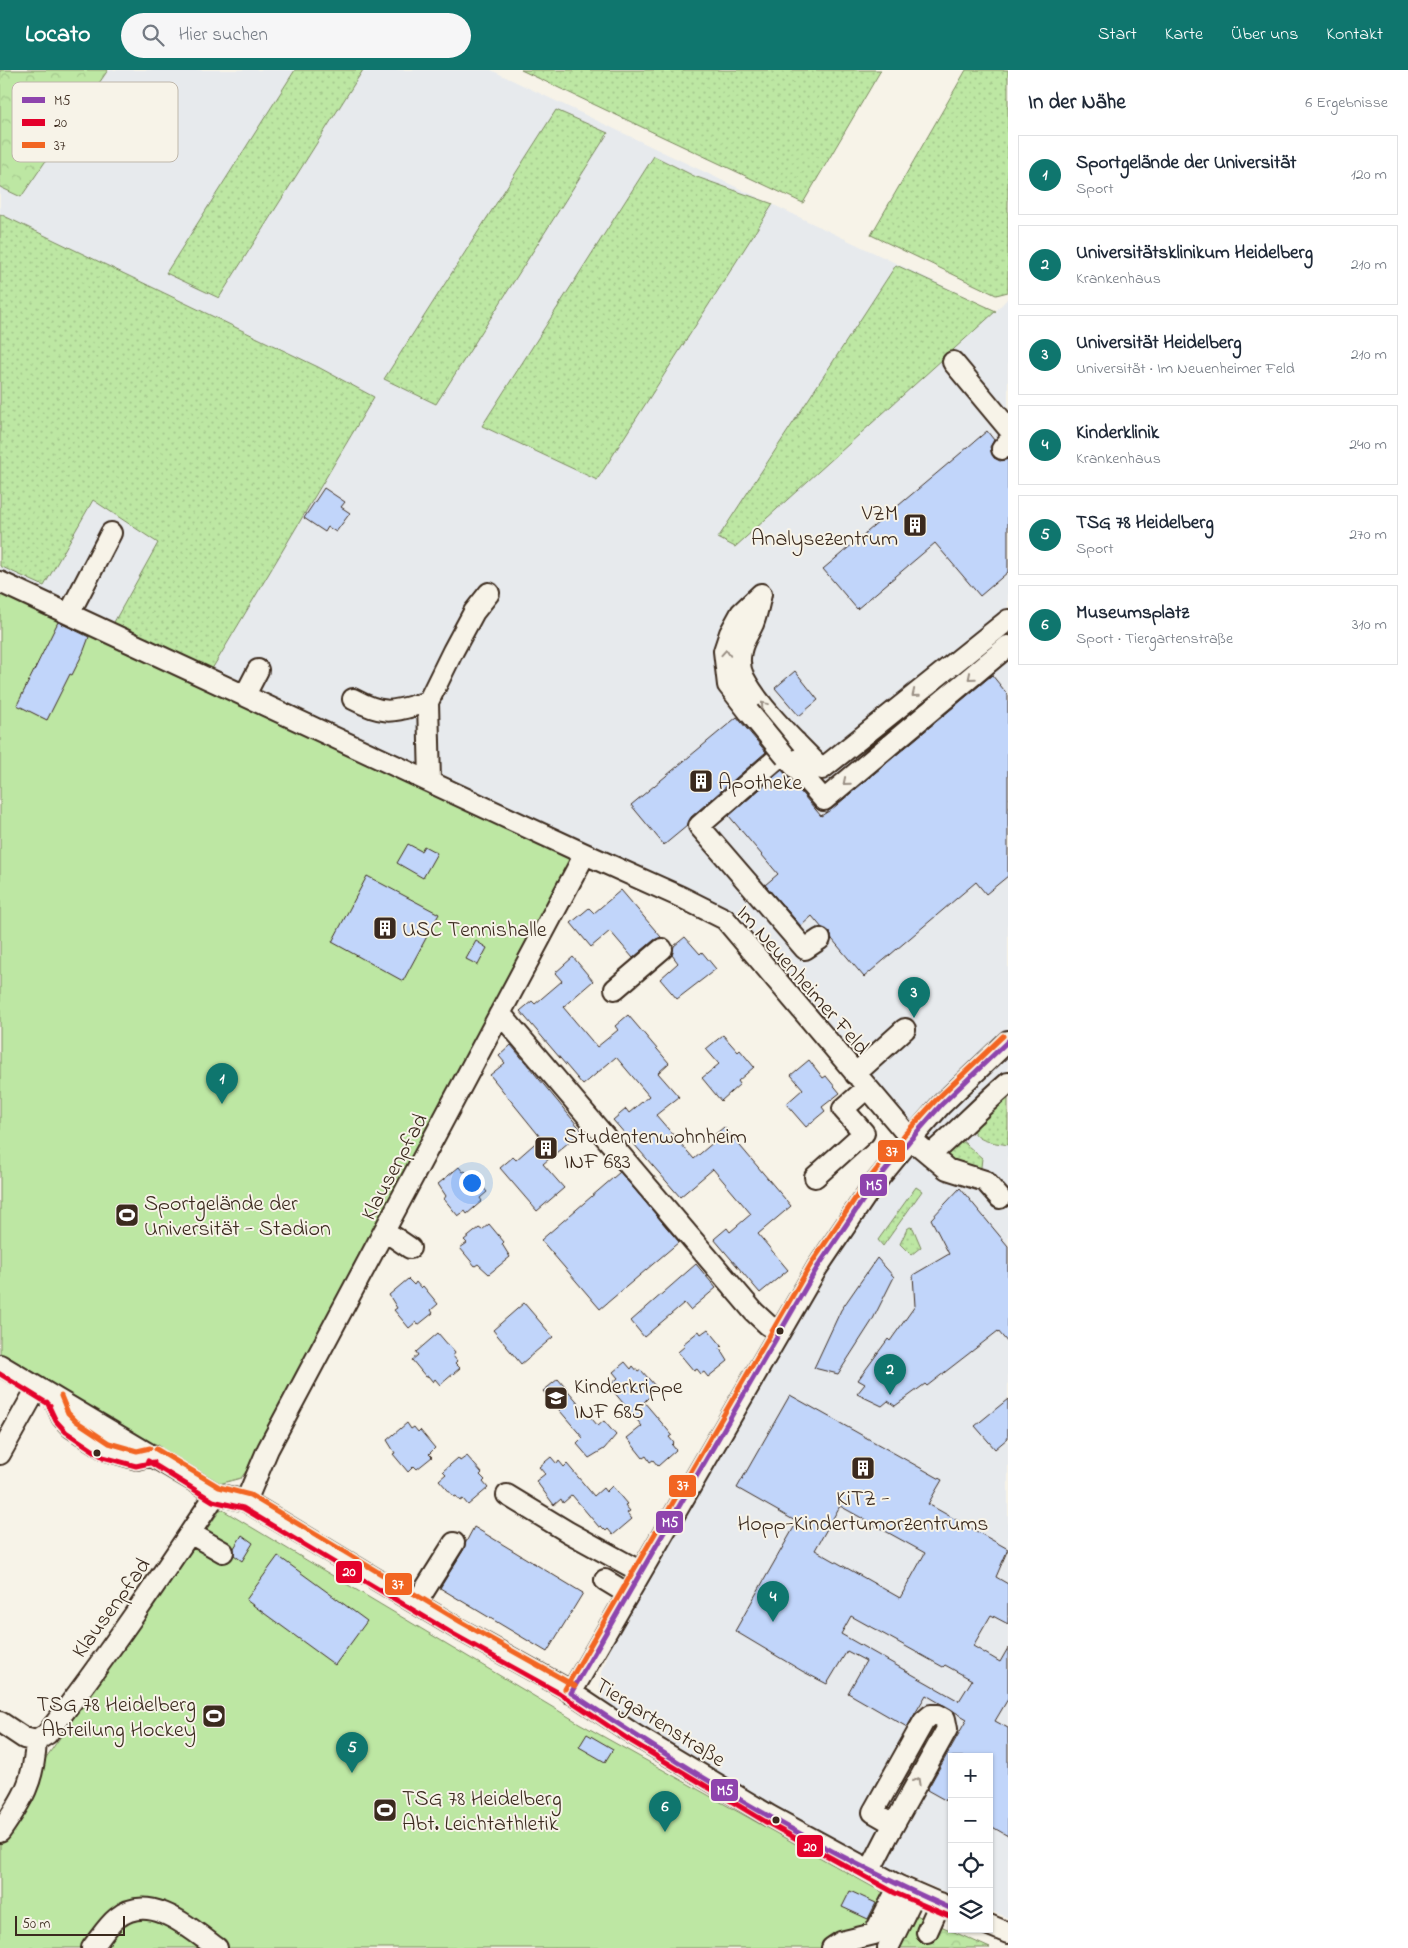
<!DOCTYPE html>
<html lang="de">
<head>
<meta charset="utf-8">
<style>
  body { margin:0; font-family:"Indie Flower",sans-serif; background:#f6f6f7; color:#1f2937 }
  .controls { position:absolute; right:15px; bottom:15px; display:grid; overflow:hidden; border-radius:0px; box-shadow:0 1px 4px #0004 }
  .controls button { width:45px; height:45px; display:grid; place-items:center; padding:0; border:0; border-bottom:1px solid #e0e1e3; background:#fff; color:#1f2937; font:25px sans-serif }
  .scale { position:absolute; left:15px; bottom:12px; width:110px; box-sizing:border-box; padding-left:5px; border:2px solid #3b2a1e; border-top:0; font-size:14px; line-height:18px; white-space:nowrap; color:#3b2a1e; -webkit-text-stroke:4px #f7f3e8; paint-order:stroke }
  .you { position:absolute; left:471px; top:1112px; width:18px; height:18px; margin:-12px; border:4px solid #fff; border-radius:50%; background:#1a73e8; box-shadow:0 0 0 8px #1a73e833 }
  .badge { display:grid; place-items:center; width:32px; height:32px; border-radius:50%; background:#0f766e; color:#fff; font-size:16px; font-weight:700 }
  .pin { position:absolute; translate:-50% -41px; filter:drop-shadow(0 1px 2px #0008) }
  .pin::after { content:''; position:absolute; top:26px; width:18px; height:15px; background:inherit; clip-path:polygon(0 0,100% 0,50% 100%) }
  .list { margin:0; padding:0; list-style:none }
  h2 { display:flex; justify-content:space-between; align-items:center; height:65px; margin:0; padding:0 20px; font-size:21px }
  h2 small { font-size:16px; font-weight:400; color:#747a83 }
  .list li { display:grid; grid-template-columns:32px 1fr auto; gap:15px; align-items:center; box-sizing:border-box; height:80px; margin:0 10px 10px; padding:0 10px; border:1px solid #e0e1e3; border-radius:0px }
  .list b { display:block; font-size:19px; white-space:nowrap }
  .list p { margin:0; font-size:16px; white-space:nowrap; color:#747a83 }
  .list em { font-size:16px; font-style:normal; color:#747a83 }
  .icon { flex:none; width:28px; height:28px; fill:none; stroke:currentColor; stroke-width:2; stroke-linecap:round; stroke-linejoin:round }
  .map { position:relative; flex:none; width:1008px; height:1878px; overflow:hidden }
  header { display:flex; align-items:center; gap:30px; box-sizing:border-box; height:70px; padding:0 25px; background:#0f766e; color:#fff }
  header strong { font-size:24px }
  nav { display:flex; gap:28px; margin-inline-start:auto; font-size:18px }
  .search { width:350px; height:45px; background:#f6f6f7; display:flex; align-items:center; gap:12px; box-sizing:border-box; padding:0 18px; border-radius:28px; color:#747a83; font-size:19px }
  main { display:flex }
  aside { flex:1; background:#fff }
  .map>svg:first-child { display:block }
</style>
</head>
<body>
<header>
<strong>Locato</strong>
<div class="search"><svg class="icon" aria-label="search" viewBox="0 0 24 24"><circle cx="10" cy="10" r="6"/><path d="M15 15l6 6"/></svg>Hier suchen</div>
<nav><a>Start</a><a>Karte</a><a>Über uns</a><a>Kontakt</a></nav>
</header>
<main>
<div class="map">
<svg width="1008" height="1878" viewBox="0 0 1008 1878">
  <defs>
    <pattern id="grass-dots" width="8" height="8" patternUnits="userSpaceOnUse" patternTransform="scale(1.25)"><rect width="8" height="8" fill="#bde7a3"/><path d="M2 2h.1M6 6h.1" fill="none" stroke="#a3c68c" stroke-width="1.8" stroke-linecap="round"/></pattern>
    <pattern id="forest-crowns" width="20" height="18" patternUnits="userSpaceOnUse" patternTransform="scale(1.25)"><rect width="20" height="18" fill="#bde7a3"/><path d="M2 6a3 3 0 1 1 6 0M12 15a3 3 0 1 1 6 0" fill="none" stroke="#a3c68c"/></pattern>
  </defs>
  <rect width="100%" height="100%" fill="#f7f3e8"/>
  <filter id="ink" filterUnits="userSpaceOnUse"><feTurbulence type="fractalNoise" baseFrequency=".02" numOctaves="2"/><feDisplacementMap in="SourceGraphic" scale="10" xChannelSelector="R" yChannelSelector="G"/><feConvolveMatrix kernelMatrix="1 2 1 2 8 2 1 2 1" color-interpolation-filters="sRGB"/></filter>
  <g filter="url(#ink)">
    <!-- built -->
    <path fill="#e7eaed" d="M0 0H491L996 241 1008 228V1848L989 1840V1687H952V1825L858 1785 626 1650 610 1639 602 1627 600 1617V1607L618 1558 765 1309 822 1207 878 1124 927 1064 908 1052 730 844 585 772 465 722 0 500Z"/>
    <!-- grass -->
    <path fill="url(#grass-dots)" stroke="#7c8860" d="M295 0H363L219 228 166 203Z
      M521 0H881L803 133Z
      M966 0H1008V222L996 225 871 165Z
      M556 40 608 63 436 334 384 309Z
      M654 86 694 106 773 134 597 410 482 356Z
      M0 144 318 297 374 327 212 599 113 554 158 473 93 430 44 516 0 496Z
      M896 195 996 241 735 477 718 468Z
      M1008 1019V1075C994 1072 976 1073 972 1057Z
      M960 1069 982 1088 980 1106 944 1085Z
      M916 1117 922 1121 883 1176 878 1170Z
      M910 1157 913 1158 921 1177 911 1185 900 1174 907 1159Z"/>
    <!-- forest -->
    <path fill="url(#forest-crowns)" stroke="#7c8860" d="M0 0H108L21 127 0 117Z
      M914 1844 990 1878H897Z"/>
    <!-- pitch -->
    <path fill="#bde7a3" stroke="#7c8860" d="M0 510 575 785 264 1377 241 1408 215 1415 0 1283Z
      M221 1439 579 1653 896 1830 876 1867 838 1878H0V1753Z"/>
    <!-- building -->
    <path fill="#c1d5fa" stroke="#3b2a1e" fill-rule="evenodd" d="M987 361 994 370 990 377 994 388 1000 391 1008 389V502L980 526 935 473 857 539 823 499Z
      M324 418 345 432 341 437 350 443 336 462 328 457 325 462 304 448Z
      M58 552 89 567 83 583 72 605 70 604 47 650 17 635Z
      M795 601 818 630 799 646 775 618Z
      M992 605 1008 625V806L986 824 976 812 864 907 832 869 830 862 822 858 812 846 801 856 765 815 778 804 729 746 782 700 821 746 832 739Z
      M737 647 766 682 691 747 687 756 664 775 631 735Z
      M408 774 421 781 424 776 437 783 423 808 397 793Z
      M367 806 439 844 403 911 332 872Z
      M621 820 661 867 654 870 633 888 610 861 591 877 571 853 589 838 594 843Z
      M685 867 700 884 702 882 716 899 677 929 660 909 678 893 672 885 674 876Z
      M476 871 487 878 478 895 466 889Z
      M573 887 593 911 563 937 597 977 618 960 615 956 628 945 669 993 658 1003 679 1027 656 1045 694 1089 715 1071 712 1067 724 1057 791 1136 758 1164 788 1200 760 1223 714 1169 727 1158 730 1162 751 1144 713 1099 680 1127 613 1050 626 1039 629 1043 649 1026 616 987 583 1015 520 941 532 931 535 934 562 911 555 903Z
      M723 965 738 982 740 980 754 997 738 1011 740 1014 721 1031 702 1008 719 994 706 979Z
      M511 975 582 1061 543 1094 564 1118 537 1141 500 1098 513 1087 516 1090 541 1068 490 1005 505 993 499 986Z
      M809 990 823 1008 826 1006 840 1023 822 1037 825 1041 806 1057 786 1034 803 1019 791 1005Z
      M459 1097 463 1102 465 1101 470 1106 472 1104 487 1122 480 1128 482 1131 467 1144 465 1141 458 1146 444 1129 446 1126 438 1114Z
      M620 1102 679 1172 600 1239 541 1170Z
      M960 1118 1008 1176V1273L998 1261 927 1316 925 1314 895 1336 888 1331 882 1336 857 1324 865 1314 858 1310 888 1269 890 1271 915 1236 913 1205 949 1184 931 1149Z
      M489 1154 504 1172 502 1174 510 1187 489 1204 478 1194 475 1196 460 1178 467 1173 464 1170 479 1158 482 1160Z
      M877 1188 894 1207 872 1251 838 1304 814 1298 841 1240Z
      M696 1194 716 1218 690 1240 684 1233 644 1267 631 1251Z
      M408 1209 414 1215 416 1212 421 1218 423 1216 438 1234 431 1240 433 1243 418 1255 416 1252 409 1258 394 1240 397 1238 389 1225Z
      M524 1233 553 1267 521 1294 493 1260Z
      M708 1259 722 1276 720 1278 728 1291 708 1307 704 1302 701 1304 697 1299 694 1301 678 1282 685 1276 683 1274 699 1261 701 1264Z
      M438 1263 455 1283 453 1286 457 1291 455 1293 460 1298 440 1315 435 1309 433 1312 428 1306 426 1307 412 1290 418 1285 416 1282Z
      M625 1292 631 1299 633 1296 638 1302 641 1300 656 1317 649 1323 651 1325 644 1332 672 1365 669 1367 674 1373 672 1375 676 1380 658 1396 653 1390 650 1392 646 1386 643 1388 627 1368 642 1356 609 1316 618 1308 613 1302Z
      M558 1309 598 1356 604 1351 616 1365 604 1379 589 1388 577 1374 583 1368 543 1321Z
      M790 1325 942 1410 928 1434 1008 1479 996 1507 1008 1514V1554L991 1545 973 1576 1000 1592 1008 1578V1629L995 1651 1008 1658V1766L989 1755V1687H952V1734L927 1720 967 1649 926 1625 907 1657 848 1623 866 1591 847 1581 827 1614 802 1601 735 1561 797 1452 737 1418ZM840 1436 925 1483 900 1528 815 1480ZM851 1546 943 1597 945 1595 972 1610 959 1631 841 1564Z
      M1008 1329V1368L995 1379 975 1356Z
      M407 1353 411 1359 414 1357 418 1362 420 1360 435 1378 429 1384 432 1387 417 1399 414 1396 408 1402 393 1384 395 1383 387 1370Z
      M467 1386 482 1403 480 1405 485 1410 483 1412 488 1418 468 1435 463 1429 460 1431 456 1426 454 1427 439 1410 446 1404 443 1401 458 1388 460 1391Z
      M551 1387 557 1394 559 1391 564 1397 567 1394 594 1426 603 1418 606 1422 612 1416 627 1434 625 1435 630 1441 627 1443 632 1449 613 1465 608 1459 606 1461 601 1456 599 1457 572 1425 563 1433 561 1429 554 1435 536 1411 545 1404 539 1397Z
      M474 1457 583 1523 547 1582 440 1518 464 1479 466 1472Z
      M242 1465 253 1473 242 1491 234 1485V1478Z
      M278 1486 367 1551 335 1595 246 1530Z
      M587 1664 613 1679 605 1692 579 1677Z
      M850 1821 876 1833 868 1849 842 1837Z"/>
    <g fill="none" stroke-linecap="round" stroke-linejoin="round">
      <!-- minor casing -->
      <g stroke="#3b2a1e" stroke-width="24">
        <path id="minor" d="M953 292 1008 358
          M1002 379 1008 372
          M0 512 585 784 681 827 725 849 911 1069 947 1099 985 1111 1000 1128
          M761 524C759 533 757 544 753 554 749 563 743 570 741 581 739 590 740 600 744 608 761 640 797 673 822 699L1008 550
          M69 544 111 463
          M245 625 258 600
          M353 629C387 647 393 641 428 632
          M749 642 728 615 724 581 730 563 741 543 761 524
          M796 672 699 756 805 879 820 869
          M786 687 824 730 1008 576
          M430 711 428 632 453 581 474 542 489 523
          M615 919 662 879
          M499 945 505 949 754 1242 768 1255 779 1261
          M855 1004 905 959
          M930 1085C957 1062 981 1036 1008 1013
          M815 1107 864 1063 843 1039 867 1018
          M385 1161 410 1178
          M0 1295 216 1424 246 1431 457 1558 563 1617 635 1665 770 1746 899 1816 952 1839
          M54 1329 62 1347 71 1357 106 1380 137 1389 152 1385
          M0 1384 37 1318
          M507 1425 568 1462 641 1502
          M246 1431 268 1379 585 784
          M190 1463 223 1482
          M605 1510 628 1524
          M417 1532 454 1473
          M571 1623 817 1198 871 1118 911 1069 941 1035 1008 971
          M0 1652 24 1668 36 1671
          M36 1671 47 1664C107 1587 162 1505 216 1424
          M0 1762C23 1729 34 1712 36 1671
          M870 1800 887 1767 947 1659 945 1649 938 1645H931L924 1651 873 1742 894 1754
          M989 1855 1008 1863
          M927 1862 940 1833
          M92 1878C100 1868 107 1856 117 1848 150 1821 191 1859 217 1878
          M832 1878 841 1872 874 1864 899 1816
          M888 1878 915 1823"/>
      </g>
      <!-- minor -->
      <use href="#minor" stroke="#f7f3e8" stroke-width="20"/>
      <!-- minor-bridge casing -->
      <g stroke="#3b2a1e" stroke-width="24" stroke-linecap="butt">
        <path id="minor-bridge" d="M749 642 786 687"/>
      </g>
      <!-- minor-bridge -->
      <use href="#minor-bridge" stroke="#f7f3e8" stroke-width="20"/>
      <!-- bus-1 casing -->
      <g stroke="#f7f3e8" stroke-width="9">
        <path id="bus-1" d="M571 1623 817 1198 871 1118 911 1069 941 1035 1008 971
          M571 1623C692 1703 818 1781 952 1839"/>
      </g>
      <!-- bus-2 casing -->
      <g stroke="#f7f3e8" stroke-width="9">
        <path id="bus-2" d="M0 1304 50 1335
          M47 1332 56 1351 66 1362 103 1387 136 1396 154 1392
          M148 1391 213 1431 243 1438 453 1564 559 1623 631 1671 766 1752 895 1823 949 1846"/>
      </g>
      <!-- bus-3 casing -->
      <g stroke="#f7f3e8" stroke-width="9">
        <path id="bus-3" d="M61 1326 68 1343 76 1351 109 1373 137 1381 150 1378
          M156 1379 219 1417 250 1425 461 1552 575 1616
          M565 1619 811 1194 865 1114 905 1064 936 1030 1003 966"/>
      </g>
      <!-- bus-1 -->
      <use href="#bus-1" stroke="#8e44ad" stroke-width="5"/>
      <!-- bus-2 -->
      <use href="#bus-2" stroke="#e4002b" stroke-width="5"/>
      <!-- bus-3 -->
      <use href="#bus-3" stroke="#f26522" stroke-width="5"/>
    </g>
    <!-- one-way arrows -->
    <defs><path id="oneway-chevron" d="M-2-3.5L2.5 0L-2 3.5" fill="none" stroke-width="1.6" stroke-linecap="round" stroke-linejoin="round" transform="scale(1.25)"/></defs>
    <g stroke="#998e83">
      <use href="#oneway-chevron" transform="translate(726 583) rotate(-86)"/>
      <use href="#oneway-chevron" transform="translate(971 607) rotate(140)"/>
      <use href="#oneway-chevron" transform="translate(915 624) rotate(141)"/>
      <use href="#oneway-chevron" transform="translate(764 635) rotate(-130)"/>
      <use href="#oneway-chevron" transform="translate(846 712) rotate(140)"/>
      <use href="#oneway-chevron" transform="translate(917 1711) rotate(-61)"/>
    </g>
  </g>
  <!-- icons -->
  <defs>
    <g id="building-square" transform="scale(1.25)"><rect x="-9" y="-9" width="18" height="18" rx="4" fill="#3b2a1e" stroke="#f7f3e8"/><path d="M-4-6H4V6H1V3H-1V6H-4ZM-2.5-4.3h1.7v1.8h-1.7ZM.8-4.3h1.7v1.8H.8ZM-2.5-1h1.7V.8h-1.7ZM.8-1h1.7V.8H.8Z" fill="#fff"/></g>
    <g id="stadium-square" transform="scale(1.25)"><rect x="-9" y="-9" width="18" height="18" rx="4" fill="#3b2a1e" stroke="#f7f3e8"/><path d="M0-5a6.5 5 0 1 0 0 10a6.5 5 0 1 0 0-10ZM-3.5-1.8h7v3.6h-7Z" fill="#fff"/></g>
    <g id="school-square" transform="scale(1.25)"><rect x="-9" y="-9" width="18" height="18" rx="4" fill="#3b2a1e" stroke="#f7f3e8"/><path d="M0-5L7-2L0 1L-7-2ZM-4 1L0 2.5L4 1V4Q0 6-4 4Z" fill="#fff"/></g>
  </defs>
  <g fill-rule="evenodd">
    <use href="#building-square" x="915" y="455"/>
    <use href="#building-square" x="701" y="711"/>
    <use href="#building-square" x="385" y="858"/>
    <use href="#building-square" x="546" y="1078"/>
    <use href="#stadium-square" x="127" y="1145"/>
    <use href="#school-square" x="556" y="1328"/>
    <use href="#building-square" x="863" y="1398"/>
    <use href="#stadium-square" x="214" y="1646"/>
    <use href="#stadium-square" x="385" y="1740"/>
  </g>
  <!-- markers -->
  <g fill="#3b2a1e" stroke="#f7f3e8" stroke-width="2">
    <circle cx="780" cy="1261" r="4.5"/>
    <circle cx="97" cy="1383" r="4.5"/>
    <circle cx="776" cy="1750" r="4.5"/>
  </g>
  <g text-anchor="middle" stroke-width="4" stroke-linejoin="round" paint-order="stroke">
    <!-- poi labels -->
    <g font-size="22" fill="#3b2a1e" stroke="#f7f3e8" text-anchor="start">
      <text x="898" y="450" text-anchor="end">VZM<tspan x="898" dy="25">Analysezentrum</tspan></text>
      <text x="718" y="719">Apotheke</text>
      <text x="402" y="866">USC Tennishalle</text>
      <text x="564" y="1073">Studentenwohnheim<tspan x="564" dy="25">INF 683</tspan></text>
      <text x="144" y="1140">Sportgelände der<tspan x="144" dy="25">Universität - Stadion</tspan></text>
      <text x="574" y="1323">Kinderkrippe<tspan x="574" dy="25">INF 685</tspan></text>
      <text x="863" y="1435" text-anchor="middle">KiTZ -<tspan x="863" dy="25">Hopp-Kindertumorzentrums</tspan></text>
      <text x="196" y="1641" text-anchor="end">TSG 78 Heidelberg<tspan x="196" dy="25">Abteilung Hockey</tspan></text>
      <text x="402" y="1735">TSG 78 Heidelberg<tspan x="402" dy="25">Abt. Leichtathletik</tspan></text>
    </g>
    <!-- street labels -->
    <g font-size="22" fill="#3b2a1e" stroke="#f7f3e8">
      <text transform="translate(804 909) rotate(49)" y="8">Im Neuenheimer Feld</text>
      <text transform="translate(393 1096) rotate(-62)" y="8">Klausenpfad</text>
      <text transform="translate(110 1537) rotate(-54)" y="8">Klausenpfad</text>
      <text transform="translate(661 1651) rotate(32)" y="8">Tiergartenstraße</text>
    </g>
  </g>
  <!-- legend -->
  <rect x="12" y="12" width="166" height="80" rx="8" fill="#f7f3e8" stroke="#bfb7ab" stroke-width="1"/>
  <rect x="22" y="27" width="23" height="6" fill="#8e44ad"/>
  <rect x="22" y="49" width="23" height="7" fill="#e4002b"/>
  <rect x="22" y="72" width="23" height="6" fill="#f26522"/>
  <g font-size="14" fill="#3b2a1e">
    <text x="54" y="35">M5</text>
    <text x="54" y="57">20</text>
    <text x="54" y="80">37</text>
  </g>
  <g stroke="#f7f3e8" stroke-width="2">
    <rect x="877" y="1069" width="29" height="24" rx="5" fill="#f26522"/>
    <rect x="859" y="1103" width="29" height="24" rx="5" fill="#8e44ad"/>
    <rect x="668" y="1404" width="29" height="24" rx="5" fill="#f26522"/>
    <rect x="655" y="1440" width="29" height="24" rx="5" fill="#8e44ad"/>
    <rect x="335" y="1490" width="28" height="24" rx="5" fill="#e4002b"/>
    <rect x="384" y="1502" width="29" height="24" rx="5" fill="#f26522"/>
    <rect x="710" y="1708" width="29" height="24" rx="5" fill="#8e44ad"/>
    <rect x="796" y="1764" width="28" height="24" rx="5" fill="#e4002b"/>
  </g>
  <g font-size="14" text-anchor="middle" font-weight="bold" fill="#fff">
    <text x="892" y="1086">37</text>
    <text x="874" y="1120">M5</text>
    <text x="683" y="1420">37</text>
    <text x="670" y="1457">M5</text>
    <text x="349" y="1506">20</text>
    <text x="398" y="1519">37</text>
    <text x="725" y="1725">M5</text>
    <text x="810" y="1781">20</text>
  </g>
</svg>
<div class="controls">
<button>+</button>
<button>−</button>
<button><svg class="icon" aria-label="locate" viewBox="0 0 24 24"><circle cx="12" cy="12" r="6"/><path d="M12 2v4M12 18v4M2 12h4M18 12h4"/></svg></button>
<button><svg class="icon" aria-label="layers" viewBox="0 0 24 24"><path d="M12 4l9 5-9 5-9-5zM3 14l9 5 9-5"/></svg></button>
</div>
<div class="scale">50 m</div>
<div class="you"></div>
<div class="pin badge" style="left:222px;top:1034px">1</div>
<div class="pin badge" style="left:890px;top:1325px">2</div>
<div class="pin badge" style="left:914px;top:948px">3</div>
<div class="pin badge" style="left:773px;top:1552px">4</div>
<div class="pin badge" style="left:352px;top:1703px">5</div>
<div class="pin badge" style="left:665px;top:1762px">6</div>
</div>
<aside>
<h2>In der Nähe<small>6 Ergebnisse</small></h2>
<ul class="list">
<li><span class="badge">1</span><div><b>Sportgelände der Universität</b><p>Sport</p></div><em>120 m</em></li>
<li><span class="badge">2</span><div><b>Universitätsklinikum Heidelberg</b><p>Krankenhaus</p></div><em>210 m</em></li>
<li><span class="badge">3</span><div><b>Universität Heidelberg</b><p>Universität · Im Neuenheimer Feld</p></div><em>210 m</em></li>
<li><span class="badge">4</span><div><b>Kinderklinik</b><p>Krankenhaus</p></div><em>240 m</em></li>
<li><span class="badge">5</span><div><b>TSG 78 Heidelberg</b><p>Sport</p></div><em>270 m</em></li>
<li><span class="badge">6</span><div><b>Museumsplatz</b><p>Sport · Tiergartenstraße</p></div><em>310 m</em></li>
</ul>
</aside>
</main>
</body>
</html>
